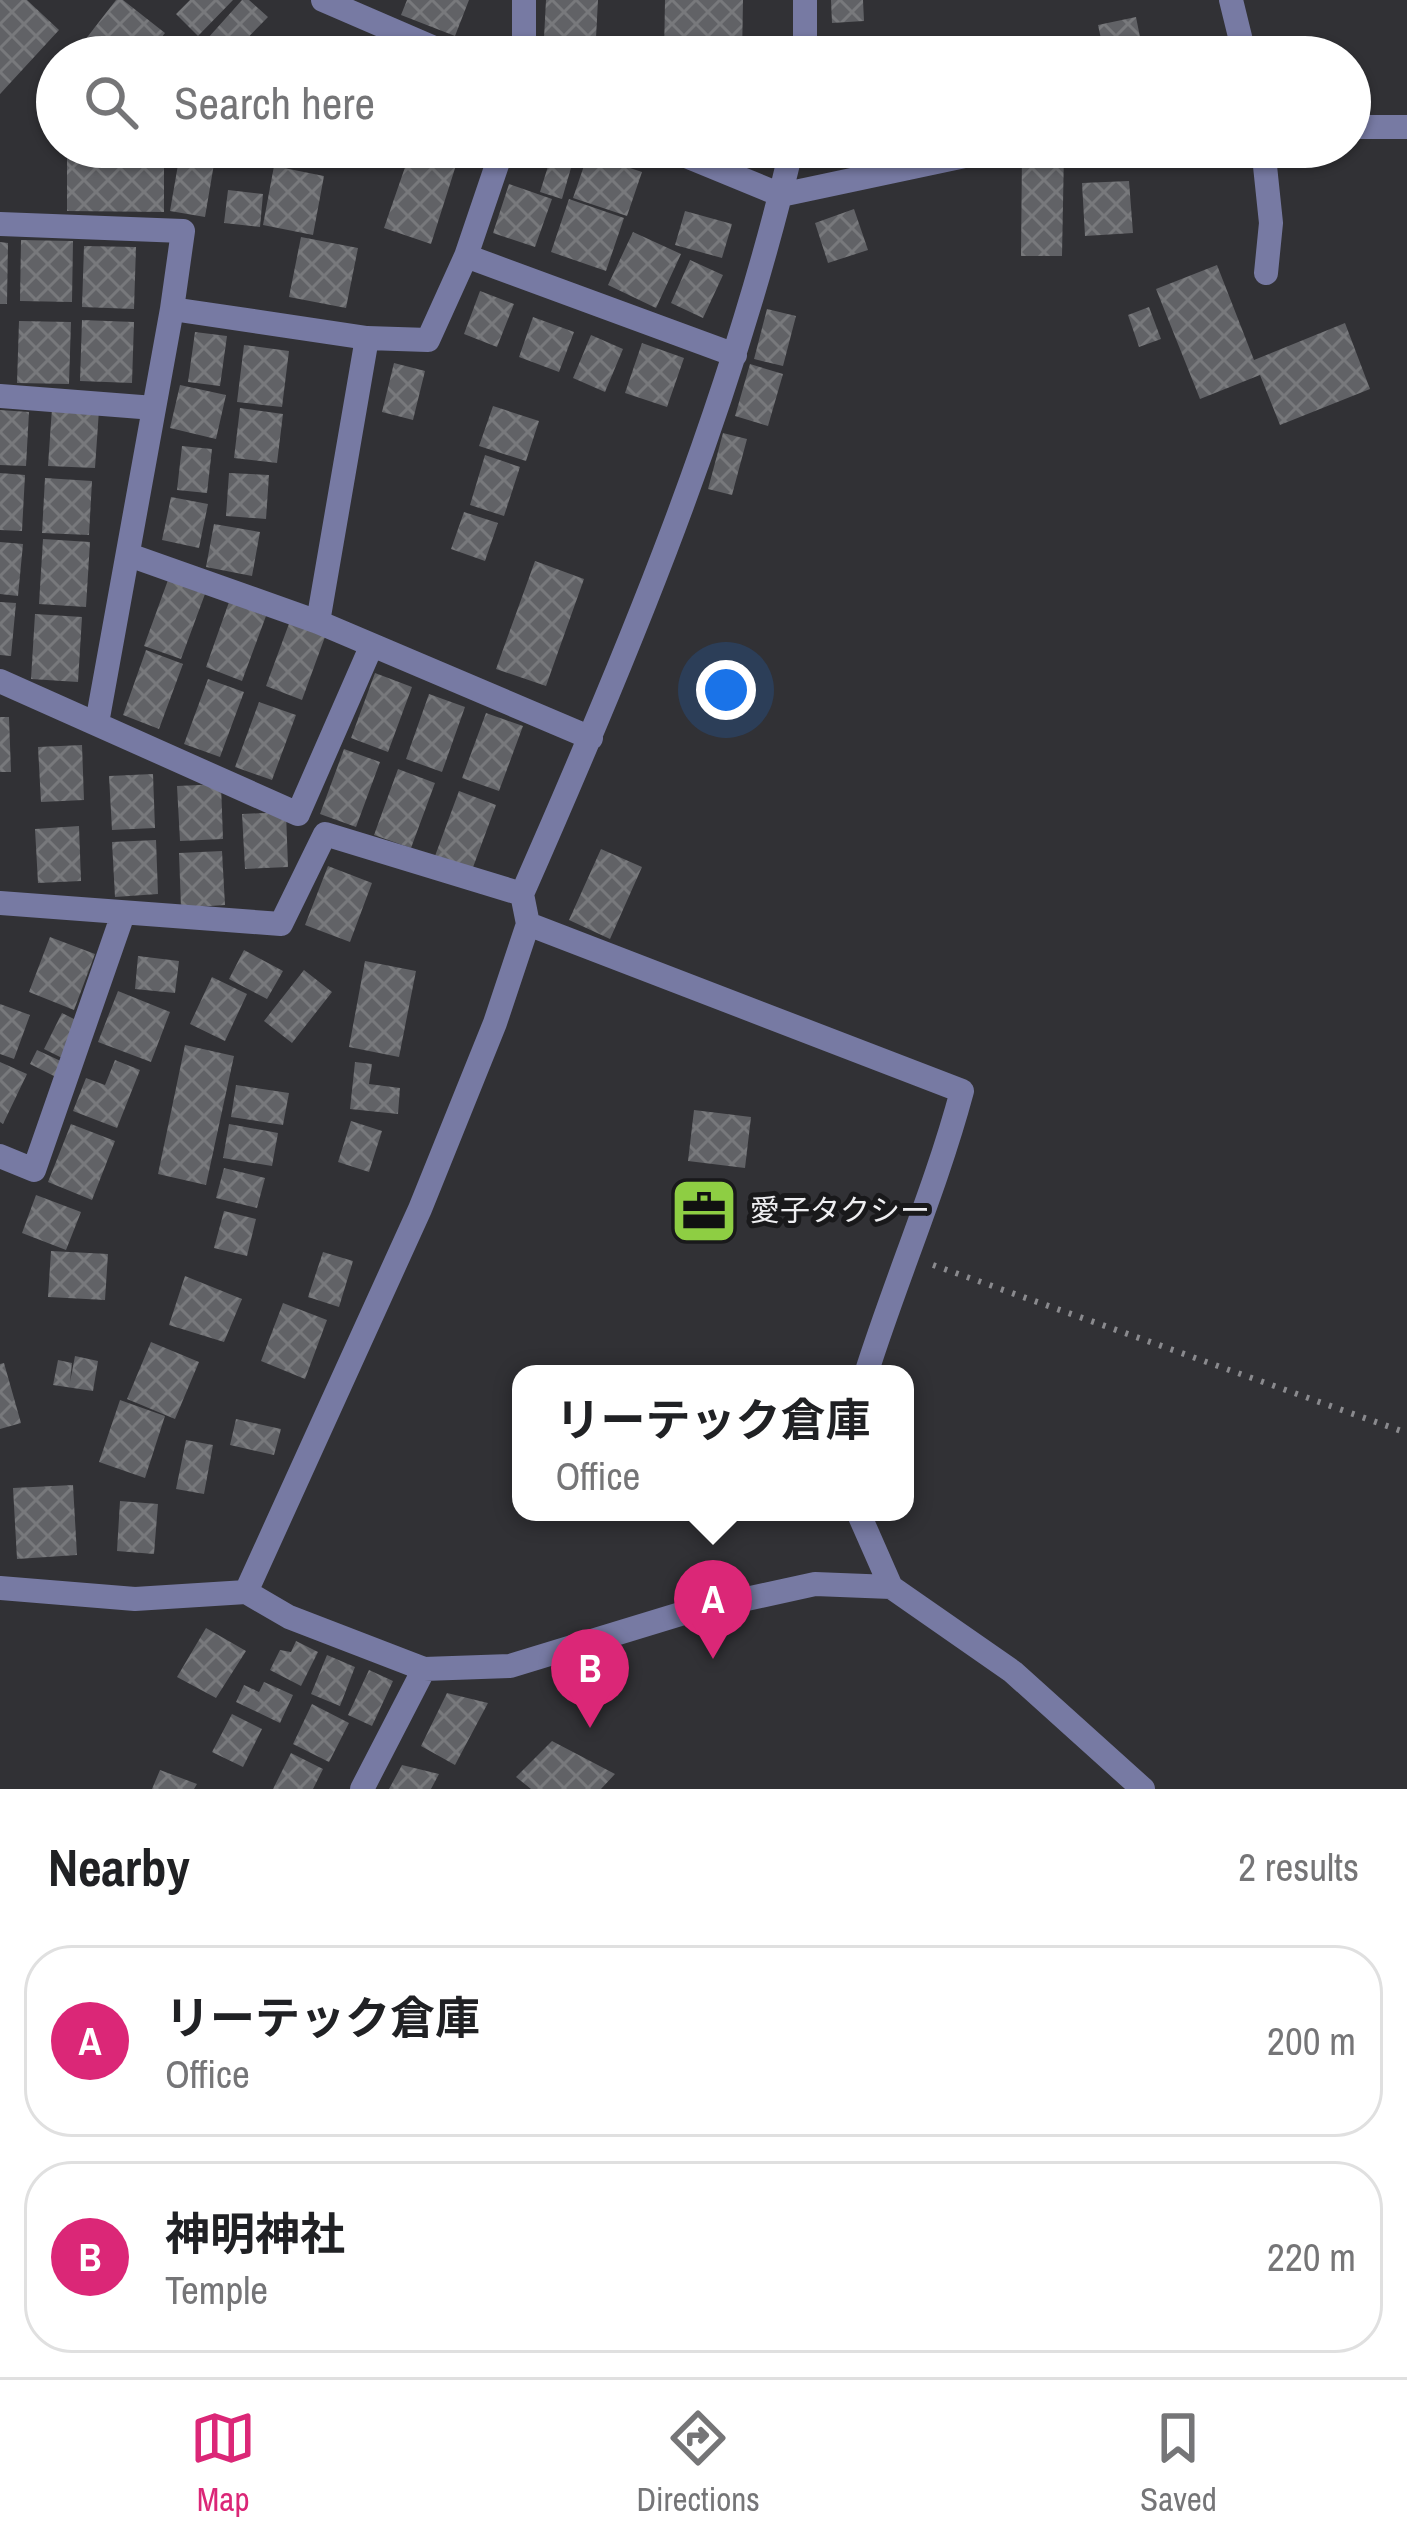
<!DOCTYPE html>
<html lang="en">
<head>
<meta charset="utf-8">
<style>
  body { margin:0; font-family:"Archivo Narrow","Noto Sans JP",sans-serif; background:#f6f6f6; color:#202124 }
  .you { position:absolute; left:726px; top:690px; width:42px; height:42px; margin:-30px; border:9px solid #fff; border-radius:50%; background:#1a73e8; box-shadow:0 0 0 18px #1a73e833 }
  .badge { display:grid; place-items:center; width:78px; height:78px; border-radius:50%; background:#db2777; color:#fff; font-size:39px; font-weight:700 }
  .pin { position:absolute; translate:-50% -99px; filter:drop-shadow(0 3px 6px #0008) }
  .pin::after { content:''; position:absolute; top:63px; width:42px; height:36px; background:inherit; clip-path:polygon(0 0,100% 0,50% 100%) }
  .popup { position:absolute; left:512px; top:1365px; width:402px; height:156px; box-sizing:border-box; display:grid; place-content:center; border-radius:24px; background:#fff; filter:drop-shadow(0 3px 9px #0005); font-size:39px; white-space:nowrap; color:#757577 }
  .popup b { font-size:45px; color:#202124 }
  .popup::after { content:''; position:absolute; left:50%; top:100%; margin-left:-24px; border:24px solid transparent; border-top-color:#fff }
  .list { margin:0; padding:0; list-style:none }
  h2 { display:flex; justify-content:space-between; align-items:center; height:156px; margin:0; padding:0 48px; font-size:51px }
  h2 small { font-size:39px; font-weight:400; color:#757577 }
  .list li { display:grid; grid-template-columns:78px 1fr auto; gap:36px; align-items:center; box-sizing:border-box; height:192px; margin:0 24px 24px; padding:0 24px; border:3px solid #e0e0e0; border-radius:48px }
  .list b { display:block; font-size:45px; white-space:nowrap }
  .list p { margin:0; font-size:39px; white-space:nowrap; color:#757577 }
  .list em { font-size:39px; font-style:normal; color:#757577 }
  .icon { flex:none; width:66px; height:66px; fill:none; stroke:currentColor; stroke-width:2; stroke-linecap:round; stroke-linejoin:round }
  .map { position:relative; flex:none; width:1407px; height:1789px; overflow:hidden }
  .search { position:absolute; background:#fff; box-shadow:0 3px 9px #0004; left:36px; right:36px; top:36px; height:132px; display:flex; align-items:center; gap:30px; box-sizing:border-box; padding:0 42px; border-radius:66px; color:#757577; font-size:45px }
  .sheet { height:588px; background:#fff }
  nav { display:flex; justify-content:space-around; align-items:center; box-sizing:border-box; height:168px; border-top:3px solid #e0e0e0; background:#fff; font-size:33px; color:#757577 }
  nav a { display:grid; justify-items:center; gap:6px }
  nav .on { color:#db2777 }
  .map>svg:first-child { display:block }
</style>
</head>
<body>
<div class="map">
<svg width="1407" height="1789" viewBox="0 0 1407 1789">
  <defs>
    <pattern id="building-cross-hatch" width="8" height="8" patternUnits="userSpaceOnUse" patternTransform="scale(3)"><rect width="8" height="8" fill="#616266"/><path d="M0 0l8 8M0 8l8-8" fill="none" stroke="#78797c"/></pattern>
  </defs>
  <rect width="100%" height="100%" fill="#313135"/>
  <!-- building -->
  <path fill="url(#building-cross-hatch)" d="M0 0H27L59 30 0 94Z
    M116 0H123L165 33 146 57H107L85 40Z
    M190 0H233L198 36 176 14Z
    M242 0H249L268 17 229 57 208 38Z
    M407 0H469L455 36 401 15Z
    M546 0H598L595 57H543Z
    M665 0H743L742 57H664Z
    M831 0H863L864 21 832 23Z
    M1136 17 1144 57H1105L1098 25Z
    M926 37H965V57H926Z
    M270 41 300 45 298 57H268Z
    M67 147H164V212L67 211Z
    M330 147H377L365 167Z
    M412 147 457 162 431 244 384 228Z
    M554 147 575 154 562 199 540 192Z
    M830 147H866V157L831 160Z
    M1022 151 1064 152 1062 256H1021Z
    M180 153 215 158 205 217 170 211Z
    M588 154 642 172 627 216 573 198Z
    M274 166 324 176 313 235 263 225Z
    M1129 181 1133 233 1085 236 1082 183Z
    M509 184 552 199 535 247 493 233Z
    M228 190 263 194 260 227 224 223Z
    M569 199 624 218 606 271 551 252Z
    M854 209 868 250 828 263 815 223Z
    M685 211 732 224 722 258 675 245Z
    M633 232 681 254 656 308 608 285Z
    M301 237 358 248 346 308 289 297Z
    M21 240 73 241 72 302 20 301Z
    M0 242 8 243 7 304H0Z
    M84 246 136 247 134 309 82 307Z
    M690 260 723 275 703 318 671 303Z
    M1217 265 1254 360 1345 323 1370 389 1280 425 1260 375 1200 399 1156 289Z
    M480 291 514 304 497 347 464 334Z
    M1149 307 1161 339 1139 347 1128 315Z
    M767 309 796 316 783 366 754 359Z
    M533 317 574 332 559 372 519 357Z
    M82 320 134 322 132 383 80 381Z
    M19 321 71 322 69 384 17 383Z
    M195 332 227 336 220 386 188 382Z
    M591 335 623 349 605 392 573 378Z
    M642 343 684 358 667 407 625 393Z
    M244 345 289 351 282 407 237 402Z
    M394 363 425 371 413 420 382 412Z
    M750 364 783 374 768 426 735 416Z
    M180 385 226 395 216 439 170 428Z
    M493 406 539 421 526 461 479 446Z
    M52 408 99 410 95 468 48 466Z
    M240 408 283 414 277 463 234 458Z
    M0 410 29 412 26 466 0 465Z
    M723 433 747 439 732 495 708 489Z
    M182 446 212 449 207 493 177 490Z
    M485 455 520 467 504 516 470 505Z
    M0 473 25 475 22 531 0 530Z
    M229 473 269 475 266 519 226 516Z
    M45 478 92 481 89 535 42 533Z
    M171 497 208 504 199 548 162 540Z
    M464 512 498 523 485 561 451 549Z
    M214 524 260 532 252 576 206 567Z
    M43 539 90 542 86 607 39 604Z
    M0 542 23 544 18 596 0 594Z
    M535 561 584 579 546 686 496 669Z
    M168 580 205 594 181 659 144 646Z
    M0 602 16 603 11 656 0 655Z
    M229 602 266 616 242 681 206 667Z
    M35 614 82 617 78 682 31 679Z
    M290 621 326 634 302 700 266 686Z
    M146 650 183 664 159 729 123 715Z
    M375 673 412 687 388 752 351 738Z
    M208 679 244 692 220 757 184 744Z
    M429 694 465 707 442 772 406 759Z
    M259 702 296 715 272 780 235 767Z
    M486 713 523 726 499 791 462 778Z
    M0 717H9L11 772H0Z
    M82 745 84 800 41 802 38 747Z
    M344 749 380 762 356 827 320 814Z
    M398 769 435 783 411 848 374 835Z
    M153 774 155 828 112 830 109 776Z
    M221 784 223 839 180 841 177 786Z
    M459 791 496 805 472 870 435 856Z
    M286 812 288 867 245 869 242 814Z
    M79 826 81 881 38 883 35 829Z
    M156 840 158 894 115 897 112 842Z
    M601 849 642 867 610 939 569 920Z
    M222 851 225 905 181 908 179 853Z
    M328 866 372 883 350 942 305 925Z
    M50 937 95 954 74 1010 29 992Z
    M244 950 283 971 267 999 229 979Z
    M138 956 179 961 175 993 135 989Z
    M365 961 416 971 399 1057 349 1047Z
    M304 970 332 992 292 1043 264 1021Z
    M212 977 247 994 225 1041 190 1024Z
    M118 991 170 1012 151 1062 98 1042Z
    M0 1004 30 1015 14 1059 0 1054Z
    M62 1013 82 1023 64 1059 44 1049Z
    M185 1045 234 1056 206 1185 158 1174Z
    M37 1050 65 1063 58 1078 30 1064Z
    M115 1060 140 1070 117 1128 73 1111 86 1078 105 1085Z
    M0 1062 27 1074 3 1124 0 1122Z
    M355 1062 372 1064 369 1084 400 1088 398 1114 350 1109Z
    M236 1085 289 1093 283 1125 231 1117Z
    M694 1110 751 1117 745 1168 688 1161Z
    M351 1121 382 1131 369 1172 338 1162Z
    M71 1124 115 1141 92 1200 48 1182Z
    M229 1124 278 1133 272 1166 223 1158Z
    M224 1168 265 1178 257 1208 216 1198Z
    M36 1195 81 1212 66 1250 22 1233Z
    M224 1211 256 1219 247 1256 214 1248Z
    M51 1251 108 1254 105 1300 48 1297Z
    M323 1252 353 1261 339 1307 308 1297Z
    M185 1276 242 1299 224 1342 169 1325Z
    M283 1303 327 1320 305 1379 261 1361Z
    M151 1342 199 1362 175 1419 127 1399Z
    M75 1356 98 1361 93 1391 53 1385 58 1360 72 1363 70 1382Z
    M4 1363 21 1423 0 1429V1364Z
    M120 1400 165 1416 145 1478 99 1462Z
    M236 1419 281 1429 274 1455 230 1445Z
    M186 1440 213 1445 204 1494 176 1489Z
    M73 1485 77 1555 17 1559 13 1488Z
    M120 1501 158 1504 154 1554 117 1551Z
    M206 1628 246 1651 216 1698 177 1677Z
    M296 1641 318 1652 301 1686 270 1670 280 1650 291 1652Z
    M327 1655 355 1667 340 1706 311 1694Z
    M369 1670 393 1681 372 1726 348 1715Z
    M264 1682 293 1695 280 1723 236 1702 244 1685 259 1692Z
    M447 1693 488 1703 455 1765 421 1746Z
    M312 1704 349 1723 329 1762 293 1744Z
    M232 1714 262 1729 243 1767 212 1752Z
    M552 1741 615 1774 601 1789H531L516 1777Z
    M291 1753 323 1769 313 1789H273Z
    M402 1765 439 1774 431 1789H389Z
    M160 1770 197 1784 194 1789H152Z"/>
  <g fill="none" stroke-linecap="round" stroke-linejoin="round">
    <!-- path -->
    <path stroke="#8a8a8e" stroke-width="6" stroke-dasharray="3 9" stroke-linecap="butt" d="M933 1265 1407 1433"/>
    <!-- street -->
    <path stroke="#777aa3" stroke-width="24" d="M323 0 455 57
      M805 0V57
      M1231 0 1245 57
      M524 57V0
      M1350 127H1407
      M664 147 781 195 1007 147
      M1263 147 1271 223 1266 273
      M0 224 183 231 172 309 97 723
      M466 256 735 355
      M172 309 367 338 428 340 466 256 503 147
      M0 396 154 408
      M129 555 318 622 591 738
      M318 622 367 338
      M0 681 298 814 371 647
      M0 903 281 924 325 834 522 894
      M528 924 962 1091C936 1188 896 1279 866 1374
      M0 1156 34 1170 123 914
      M858 1512 891 1587 1013 1672 1143 1789
      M0 1588 135 1599 246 1592 289 1617 424 1669 510 1666 687 1612 815 1584 891 1587
      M246 1592 420 1209 495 1023 528 924 522 894C629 651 731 406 792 147
      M362 1789 424 1669"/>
  </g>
  <!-- icons -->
  <defs>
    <g id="office-square" transform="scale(3.45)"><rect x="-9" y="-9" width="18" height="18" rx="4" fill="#8ece43" stroke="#19191b"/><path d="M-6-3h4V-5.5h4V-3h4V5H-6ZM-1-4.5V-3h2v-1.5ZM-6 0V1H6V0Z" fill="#111"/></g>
  </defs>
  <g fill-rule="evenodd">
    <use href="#office-square" x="704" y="1211"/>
  </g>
  <g text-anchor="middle" stroke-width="10" stroke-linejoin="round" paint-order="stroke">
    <!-- poi labels -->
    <g font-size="30" fill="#eeeef1" stroke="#19191b" text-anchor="start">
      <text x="750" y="1221">愛子タクシー</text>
    </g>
  </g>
</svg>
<div class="you"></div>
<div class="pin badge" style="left:713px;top:1659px">A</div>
<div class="popup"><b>リーテック倉庫</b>Office</div>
<div class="pin badge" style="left:590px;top:1728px">B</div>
<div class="search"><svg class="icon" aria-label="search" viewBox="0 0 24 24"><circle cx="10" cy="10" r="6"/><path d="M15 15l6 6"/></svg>Search here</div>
</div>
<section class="sheet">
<h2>Nearby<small>2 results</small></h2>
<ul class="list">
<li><span class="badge">A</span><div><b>リーテック倉庫</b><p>Office</p></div><em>200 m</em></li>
<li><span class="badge">B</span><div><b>神明神社</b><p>Temple</p></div><em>220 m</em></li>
</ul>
</section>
<nav>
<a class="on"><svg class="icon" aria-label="map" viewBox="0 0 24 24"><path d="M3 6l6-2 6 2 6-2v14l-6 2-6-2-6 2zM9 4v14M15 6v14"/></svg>Map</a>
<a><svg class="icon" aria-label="directions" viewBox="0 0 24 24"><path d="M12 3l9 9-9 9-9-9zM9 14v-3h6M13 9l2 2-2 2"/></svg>Directions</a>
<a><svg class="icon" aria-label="saved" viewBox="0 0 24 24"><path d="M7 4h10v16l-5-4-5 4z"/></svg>Saved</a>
</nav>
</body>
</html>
